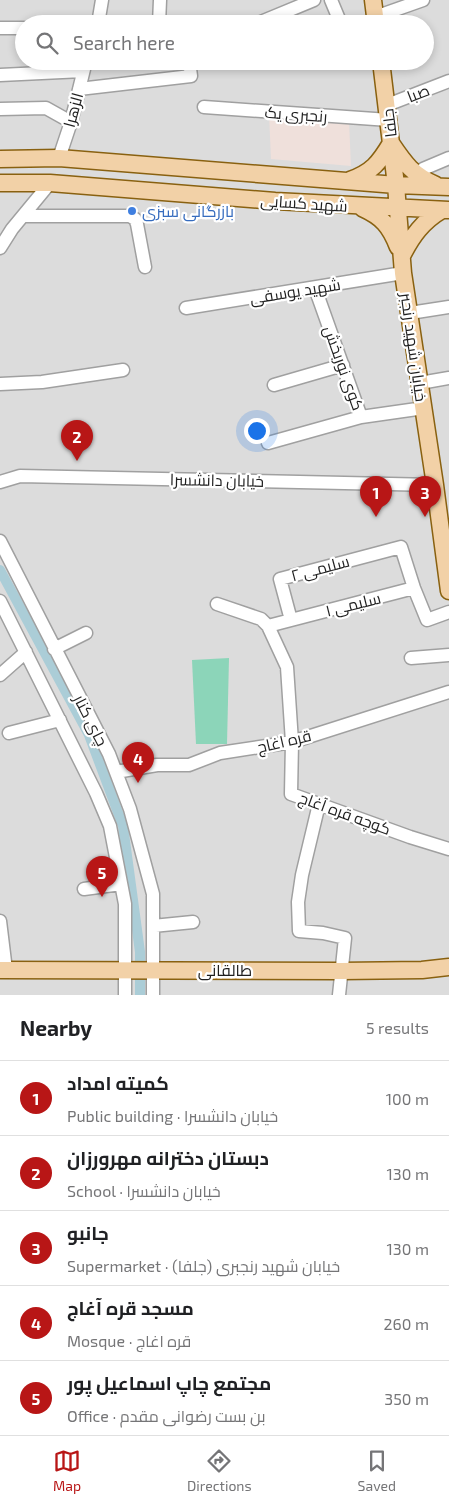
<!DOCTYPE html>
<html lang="en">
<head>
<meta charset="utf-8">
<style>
  body { margin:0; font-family:"Exo 2",Cairo,sans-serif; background:#f2f2f2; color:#202124 }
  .you { position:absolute; left:256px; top:430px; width:18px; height:18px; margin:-12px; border:4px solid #fff; border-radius:50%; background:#1a73e8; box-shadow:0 0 0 8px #1a73e833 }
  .badge { display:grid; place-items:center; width:32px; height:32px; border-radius:50%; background:#b81616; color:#fff; font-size:16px; font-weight:700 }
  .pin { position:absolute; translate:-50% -41px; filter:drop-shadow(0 1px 2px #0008) }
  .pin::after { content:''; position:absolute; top:26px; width:18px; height:15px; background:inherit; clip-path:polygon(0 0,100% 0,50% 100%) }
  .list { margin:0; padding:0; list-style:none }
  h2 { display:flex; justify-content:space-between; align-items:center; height:65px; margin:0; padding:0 20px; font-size:21px }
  h2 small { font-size:16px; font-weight:400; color:#757577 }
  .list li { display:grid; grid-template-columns:32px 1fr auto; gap:15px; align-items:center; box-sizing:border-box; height:75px; padding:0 20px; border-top:1px solid #e0e0e0 }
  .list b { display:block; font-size:19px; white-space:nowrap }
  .list p { margin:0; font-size:16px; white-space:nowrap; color:#757577 }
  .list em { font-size:16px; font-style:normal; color:#757577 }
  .icon { flex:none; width:28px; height:28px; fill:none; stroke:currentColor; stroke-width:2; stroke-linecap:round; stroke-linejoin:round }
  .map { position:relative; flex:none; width:449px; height:995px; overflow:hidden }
  .search { position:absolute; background:#fff; box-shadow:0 2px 8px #0003; left:15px; right:15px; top:15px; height:55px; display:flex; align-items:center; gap:12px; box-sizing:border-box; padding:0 18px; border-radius:28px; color:#757577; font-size:19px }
  .sheet { height:440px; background:#fff }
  nav { display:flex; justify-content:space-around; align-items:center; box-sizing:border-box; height:70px; border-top:1px solid #e0e0e0; background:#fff; font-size:14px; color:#757577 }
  nav a { display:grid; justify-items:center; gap:2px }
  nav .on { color:#b81616 }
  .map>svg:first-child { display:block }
</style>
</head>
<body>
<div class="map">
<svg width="449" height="995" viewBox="0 0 449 995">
  <rect width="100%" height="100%" fill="#eeebe6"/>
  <!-- residential -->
  <path fill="#dcdcdc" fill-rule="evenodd" d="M0 0H449V995H0ZM24 24H425V61H24Z"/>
  <!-- military -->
  <path fill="#efe0db" d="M269 114 349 121 351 166 271 159Z"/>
  <!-- pitch -->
  <path fill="#8cd5b9" d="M229 658 227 744H196L192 660Z"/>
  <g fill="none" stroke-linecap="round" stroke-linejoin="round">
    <!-- canal -->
    <path stroke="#abcdd7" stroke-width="10" d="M0 570 89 735 123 826 140 952V995"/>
    <!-- minor casing -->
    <g stroke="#a0a0a0" stroke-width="15">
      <path id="minor" d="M331 0 341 24
        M375 17 423 0
        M98 24 102 0
        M159 24 160 0
        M256 24 314 0
        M0 28H24
        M0 75 83 71
        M79 89 191 76 189 61
        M387 105 449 81
        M204 107 389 120
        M0 109 46 108 71 122
        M59 158 71 122 86 61
        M423 169 449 158
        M23 216H130L135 219 137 224 145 267
        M0 248 12 229 50 183
        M315 288 361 417 424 408
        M186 308 403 273
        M410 313 449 307
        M420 383 449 378
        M0 384 42 382 123 370
        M274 385 343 365
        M268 443 361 417
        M0 482 20 476 435 485
        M0 541 109 754 130 809 153 894V995
        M0 601 96 793 110 826 125 904V995
        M217 604 261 619 268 626 287 667 292 742 291 794 410 837 449 849
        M291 620 280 579 401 547 414 588 427 620 449 612
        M268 626 414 588
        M54 649 86 633
        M411 658 449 655
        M0 675 26 652
        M9 733 60 720
        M116 772 157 765H189L220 753 292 742 449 692
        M319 804 302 875 298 902 299 931 323 933 345 938 339 995
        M84 889 121 884
        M0 921 6 970
        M153 926 193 922"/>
    </g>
    <!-- major casing -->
    <g stroke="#896110" stroke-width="19">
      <path id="major" d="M373 0 376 24
        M381 61 396 185 403 273 435 485 449 591
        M0 159 59 158 396 185 449 187
        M350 180C372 172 379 163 391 143 405 164 413 175 436 185
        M0 183H50L275 201 449 210
        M362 208C382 217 390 226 398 247
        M402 256C412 236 423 221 442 210
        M0 970 341 971 422 970 449 967"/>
    </g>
    <!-- minor -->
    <use href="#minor" stroke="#fff" stroke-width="12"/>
    <!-- major -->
    <use href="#major" stroke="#f2d1a7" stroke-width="16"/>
  </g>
  <!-- markers -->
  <circle fill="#3f7fe0" stroke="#fff" stroke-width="2" cx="132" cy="211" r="5"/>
  <g text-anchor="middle" stroke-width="4.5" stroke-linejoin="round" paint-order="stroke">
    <!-- street labels -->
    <g font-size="16" fill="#1f1f1f" stroke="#fff">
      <text transform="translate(418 93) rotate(-21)" y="6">صبا</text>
      <text transform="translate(73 110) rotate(-75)" y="6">الزهرا</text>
      <text transform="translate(296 114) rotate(4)" y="6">رنجبری یک</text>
      <text transform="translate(389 123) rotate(-97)" y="6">جلفا</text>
      <text transform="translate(304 203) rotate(4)" y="6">شهید کسایی</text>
      <text transform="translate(295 291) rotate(-9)" y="6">شهید یوسفی</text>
      <text transform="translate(414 347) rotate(82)" y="6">خیابان شهید رنجبر</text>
      <text transform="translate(344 368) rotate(70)" y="6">کوی نوربخش</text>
      <text transform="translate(217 480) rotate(1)" y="6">خیابان دانشسرا</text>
      <text transform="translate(320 568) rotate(-15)" y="6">سلیمی ۲</text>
      <text transform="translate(353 604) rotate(-14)" y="6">سلیمی ۱</text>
      <text transform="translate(91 720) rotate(63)" y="6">چای کنار</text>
      <text transform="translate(284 741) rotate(-13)" y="6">قره اغاج</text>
      <text transform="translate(345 813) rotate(20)" y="6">کوچه قره آغاج</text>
      <text x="225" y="976">طالقانی</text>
    </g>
    <!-- shop labels -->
    <g font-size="16" fill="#366cbe" stroke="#fff" text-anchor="start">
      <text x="142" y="217">بازرگانی سبزی</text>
    </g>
  </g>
</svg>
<div class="you"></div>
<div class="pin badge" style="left:376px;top:517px">1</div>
<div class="pin badge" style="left:77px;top:461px">2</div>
<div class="pin badge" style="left:425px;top:517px">3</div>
<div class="pin badge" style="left:138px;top:783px">4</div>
<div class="pin badge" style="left:102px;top:897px">5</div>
<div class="search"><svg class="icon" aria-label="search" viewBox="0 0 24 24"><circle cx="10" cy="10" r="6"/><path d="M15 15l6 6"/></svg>Search here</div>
</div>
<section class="sheet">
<h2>Nearby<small>5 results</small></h2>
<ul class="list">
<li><span class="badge">1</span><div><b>کمیته امداد</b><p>Public building · خیابان دانشسرا</p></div><em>100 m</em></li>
<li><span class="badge">2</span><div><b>دبستان دخترانه مهرورزان</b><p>School · خیابان دانشسرا</p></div><em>130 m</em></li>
<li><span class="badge">3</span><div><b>جانبو</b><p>Supermarket · خیابان شهید رنجبری (جلفا)</p></div><em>130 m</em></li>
<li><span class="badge">4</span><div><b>مسجد قره آغاج</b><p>Mosque · قره اغاج</p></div><em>260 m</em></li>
<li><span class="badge">5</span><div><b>مجتمع چاپ اسماعیل پور</b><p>Office · بن بست رضوانی مقدم</p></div><em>350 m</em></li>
</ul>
</section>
<nav>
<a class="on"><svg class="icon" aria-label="map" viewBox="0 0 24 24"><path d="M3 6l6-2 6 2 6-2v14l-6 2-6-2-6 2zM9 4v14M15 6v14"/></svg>Map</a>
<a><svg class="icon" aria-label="directions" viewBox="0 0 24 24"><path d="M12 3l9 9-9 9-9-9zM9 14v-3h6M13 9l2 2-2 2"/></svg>Directions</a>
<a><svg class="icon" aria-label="saved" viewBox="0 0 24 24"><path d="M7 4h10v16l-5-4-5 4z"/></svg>Saved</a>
</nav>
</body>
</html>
